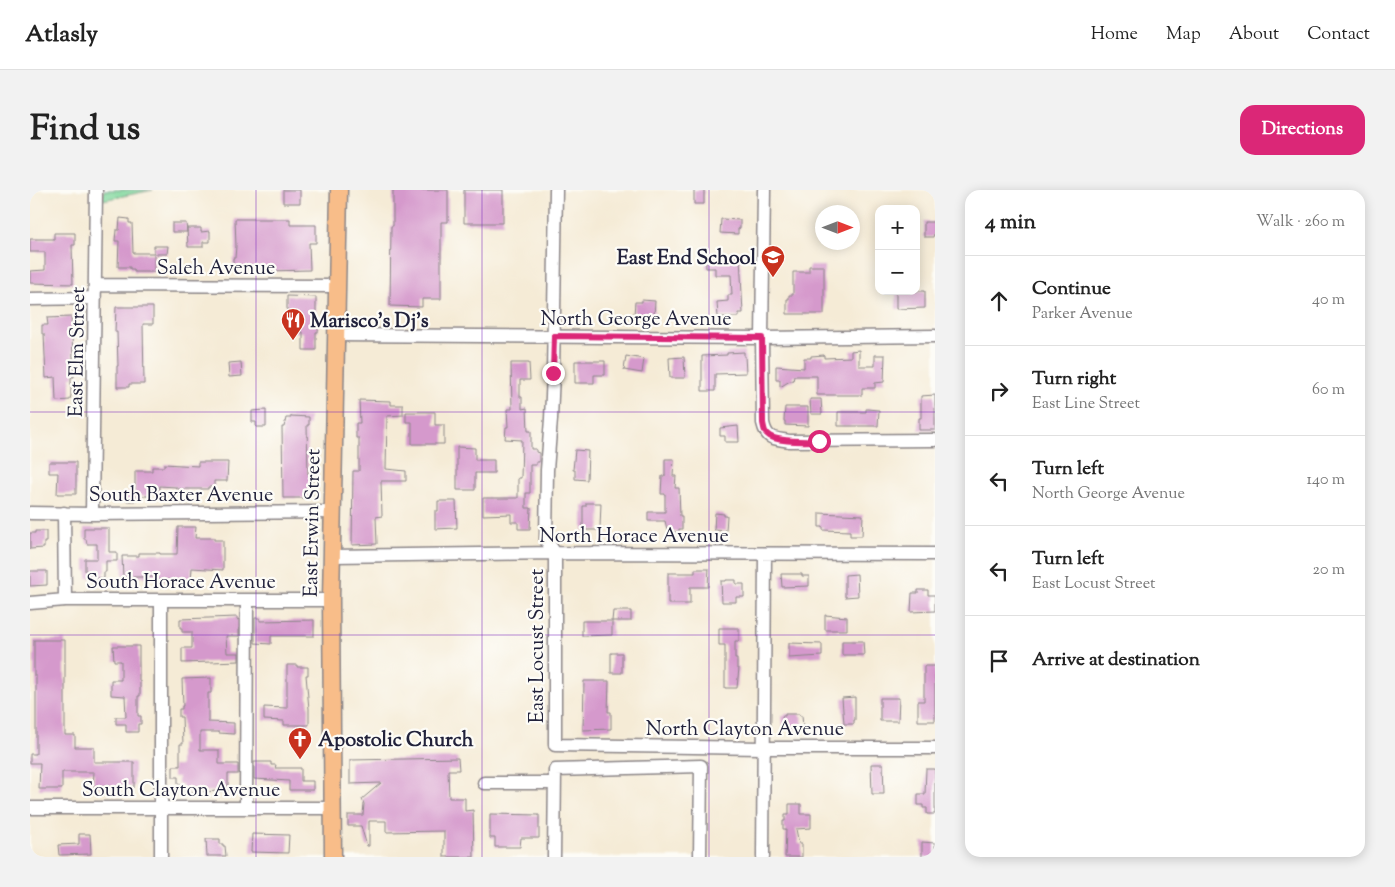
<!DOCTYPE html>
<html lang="en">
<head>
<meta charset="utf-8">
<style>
  body { margin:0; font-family:"Sorts Mill Goudy",serif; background:#f2f2f2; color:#222 }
  .controls { position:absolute; right:15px; top:15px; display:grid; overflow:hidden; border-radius:10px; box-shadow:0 2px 12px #0003 }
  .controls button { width:45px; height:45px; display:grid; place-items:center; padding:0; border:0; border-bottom:1px solid #e0e0e0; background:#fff; color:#222; font:25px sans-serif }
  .compass { position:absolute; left:785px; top:15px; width:45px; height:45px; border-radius:50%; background:#fff; box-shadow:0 2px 12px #0003; rotate:90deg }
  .stop { position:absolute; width:15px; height:15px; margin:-11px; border:4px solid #db2777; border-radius:50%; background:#fff }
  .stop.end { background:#db2777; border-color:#fff; box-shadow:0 1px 5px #0008 }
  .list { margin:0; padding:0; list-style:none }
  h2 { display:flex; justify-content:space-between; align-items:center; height:65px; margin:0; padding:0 20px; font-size:21px }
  h2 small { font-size:16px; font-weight:400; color:#767676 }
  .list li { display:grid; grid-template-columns:32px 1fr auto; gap:15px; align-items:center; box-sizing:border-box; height:90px; padding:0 20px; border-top:1px solid #e0e0e0 }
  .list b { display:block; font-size:19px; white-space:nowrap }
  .list p { margin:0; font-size:16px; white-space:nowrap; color:#767676 }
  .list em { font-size:16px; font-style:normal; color:#767676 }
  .icon { flex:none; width:28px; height:28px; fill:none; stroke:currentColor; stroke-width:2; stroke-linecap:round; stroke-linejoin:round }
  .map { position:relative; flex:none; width:905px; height:667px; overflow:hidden; border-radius:15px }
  header { display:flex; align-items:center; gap:30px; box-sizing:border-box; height:70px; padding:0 25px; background:#fff; border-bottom:1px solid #e0e0e0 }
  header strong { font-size:24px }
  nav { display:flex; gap:28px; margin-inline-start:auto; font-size:18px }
  .intro { display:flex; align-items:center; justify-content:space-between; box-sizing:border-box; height:120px; padding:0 30px }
  h1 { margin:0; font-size:35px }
  .button { padding:12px 22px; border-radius:15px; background:#db2777; color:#fff; font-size:18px; font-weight:700 }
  main { display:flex; gap:30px; padding:0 30px }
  aside { flex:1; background:#fff; border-radius:15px; box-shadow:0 2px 12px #0003 }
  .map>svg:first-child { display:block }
</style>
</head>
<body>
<header>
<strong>Atlasly</strong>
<nav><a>Home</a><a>Map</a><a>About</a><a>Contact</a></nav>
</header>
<div class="intro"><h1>Find us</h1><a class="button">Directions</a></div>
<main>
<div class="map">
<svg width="905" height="667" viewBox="0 0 905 667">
  <rect width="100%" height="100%" fill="#fdfcf7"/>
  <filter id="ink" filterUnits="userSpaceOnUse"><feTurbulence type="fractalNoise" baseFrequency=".02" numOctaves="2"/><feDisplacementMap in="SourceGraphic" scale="10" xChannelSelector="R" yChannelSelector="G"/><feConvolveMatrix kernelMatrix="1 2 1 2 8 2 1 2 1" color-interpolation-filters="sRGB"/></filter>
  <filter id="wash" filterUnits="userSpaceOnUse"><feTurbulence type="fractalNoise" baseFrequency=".0096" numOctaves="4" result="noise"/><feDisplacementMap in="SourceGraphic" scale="20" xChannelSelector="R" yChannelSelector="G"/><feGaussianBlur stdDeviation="1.12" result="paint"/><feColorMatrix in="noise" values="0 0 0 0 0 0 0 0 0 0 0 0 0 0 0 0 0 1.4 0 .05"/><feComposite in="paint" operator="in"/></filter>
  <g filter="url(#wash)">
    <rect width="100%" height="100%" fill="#f5ebd6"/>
    <!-- green -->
    <path fill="#81d89d" stroke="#527d6c" d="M74 0H123L73 10Z"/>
    <g id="blocks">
      <!-- building -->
      <path fill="#d599cc" d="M253 0H270V13H253Z
        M363 0H418V32H411V109H392V117L360 116 361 36H363Z
        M434 0H473V33H434Z
        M664 0H674V14H664Z
        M90 28 99 29V33H102L103 63H124V56H138L137 64H124V82H104V79H100V77H88L89 51H85L86 40H89Z
        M205 29H260V35H286V53H279L280 80 237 81V78H203V68H205L206 56Z
        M691 29 710 30V38L708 39V44L690 43Z
        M894 32H905V44H904L903 47H894Z
        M142 33H156L157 42H142Z
        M157 38H171V42L180 41V52H173V57H158Z
        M24 43H45V55H42L43 94 0 93V81L15 80V62H0V49H24Z
        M710 67 713 123H709V127H688L687 112 698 111V105H702L701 85H685V78H676V68Z
        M779 76H794V124H757V109H759V105H763V82H779Z
        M866 101H895V118L866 119Z
        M257 106 286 107V132H289L288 142H286V160H273V142H257Z
        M612 110 625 111 624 126 604 125 605 112H612Z
        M86 117H123V134H113L114 194H99V197H87V176H88L87 142H85Z
        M41 127 44 187H41V205L40 210 26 211 25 187 16 188 14 144H12V135H18L17 128Z
        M829 160V176H845V165H855L854 192 845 193V198H832V205H787V186H764L763 191H760L750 197V190H746V176L774 178V168H781V166L794 165V168L821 167V161Z
        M714 162V167L715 166 716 183 685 184V201H672V166L697 165V163Z
        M596 166 614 169 612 183 594 180Z
        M654 167 655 188H640L639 168Z
        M545 171H575V185H564V193H545Z
        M211 172 212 186 199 187 198 173Z
        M481 173H499L500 190H490V207H492V219L497 218 498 241H501V259H506V262L509 263V272H506V275H500V303H496V318H501L500 339H488V332H481V324L453 325V308H488V288H491L492 250 475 249 476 237H478L477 219H482Z
        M905 205V240H889V228H891V206Z
        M780 209H791L792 224H781Z
        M329 210 361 211V215H373V225L357 226 356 279 376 281V291H351L352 326 346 327 347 354 322 355 323 281H329V248H326V233H330Z
        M755 217H778V236L755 235V231H754Z
        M836 219 849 220 848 236H808V222H836Z
        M236 220V237H226V232H222V221Z
        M376 222H405V235H414V254H382V232H376Z
        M261 226 279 227V235H277L278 284H282V308H253L252 237H254L256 228H261Z
        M708 236 709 252H695V246H690V238Z
        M427 257 445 258V270H464V283H445V300H427Z
        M545 260 558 261 557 290 545 289V280H543Z
        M635 269H644L643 286H646L645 298H649L650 326H652V339H649V342H640V339H637L635 331H618V322H635V304H631L632 286H635Z
        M19 272H46V304H27L28 283H19Z
        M168 272H198L197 291H184V297H178V299H146V297L129 296V302H120V306H105V311H96V302H105V281H122V277H134V274L168 276Z
        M408 311H426L427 338 405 339V321H408Z
        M556 313H571L570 337H569V340H553V316H556Z
        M685 323 694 324V326H697L696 341 684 340Z
        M789 323 833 325 832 346H820V341L793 340V337H789Z
        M148 337H166L165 348H184V350H193V380L162 378 161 392H155L154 393H145V390H126V387H93L92 366H109V363H130V364H147Z
        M54 338H79V362H87V371H76V382H74V388H57V381H55V369H67V354H57L56 349H54Z
        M5 341H16V352H14V358L0 359V343H5Z
        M665 379H679L678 397H660V414H638V383H665Z
        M0 381H17V395L0 396Z
        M751 384H772V386H779V396L752 397Z
        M827 384 828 406 815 407V385Z
        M696 390H706V394H714V407H706V412H692L691 391H696Z
        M888 400H898V405H905V421L881 422 882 403H888Z
        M583 421H601V431H582Z
        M795 425 817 427V440H795Z
        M207 427V430L209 429V446H196L197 463H209V471L152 473V458H162V442H152V438H150V429Z
        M225 428H230V431L284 430V446H241V454L225 453Z
        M552 431H582V445L552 446Z
        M689 438H709V451H705V469H707V478H709L707 498H695V455H689Z
        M4 450H35V545H45V557H64V572H104V597L63 596 64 582H32V599H9L10 573H0V564H6V486H4Z
        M812 451H833L834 465H812Z
        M759 453 792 454V466L759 468Z
        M83 456H109V491H110V506H108V526H111V534H108V542H96V534H86V527H96L95 506 81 505V490H91V471H84Z
        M581 463H592V483H581Z
        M257 475H267V477H278V485H276L279 519V535H254V531L234 530V517L257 518Z
        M894 476H905V531H888V511H894Z
        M181 488V503H178V532L204 533V544L189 543V542H170V560H189V574H208V584H198V601L154 602V600H152V594H148V587H143V576H150V554H153L152 527H149V519H152V516H153L152 489Z
        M554 491H579L578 522H581V539L553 540Z
        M825 507V530H824V534H814L812 508Z
        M850 508H869L868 531H850Z
        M755 524H769L770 526H772L773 537H770V539H755V536H753L752 526H755Z
        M428 568 429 580H418L419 608H435V621L443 620 444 667H414V641L356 642V631H339V656H337L331 636H318V625H333L334 614 332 609 351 593 320 594V570Z
        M224 572H241V575H246L245 578H271V591H283V600H259V591L224 589Z
        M841 574H853L854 604H842Z
        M896 579H905V624H897V618H893V615H888V604H895Z
        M759 614H771V624H781V638L766 639 769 654H772V667H755L756 639H753V631H755V624H759Z
        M460 624 509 625V648H491L490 657H465V648H460Z
        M49 644H60L61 664 29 665 28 655 49 654Z
        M222 644 259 645 258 663 221 662Z
        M176 649H190V654H193V656H195L196 666H177Z
        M892 652 905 653V667H892Z"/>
    </g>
  </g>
  <g filter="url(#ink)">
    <use href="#blocks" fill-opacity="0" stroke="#8c8688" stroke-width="1"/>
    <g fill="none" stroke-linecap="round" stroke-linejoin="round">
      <!-- minor casing -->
      <g stroke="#8c8688" stroke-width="15">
        <path id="minor" d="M526 0 523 183 521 229 517 280 516 350 525 363V555L733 558H905
          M734 0 732 148 733 233C737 250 743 248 759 251L905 250
          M65 95 306 96
          M0 109 65 108
          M306 145 732 148 905 146
          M0 323 62 324 303 322
          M34 323 35 410
          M62 324 66 0
          M303 366 525 363 905 364
          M131 410V667
          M0 413 35 410H301
          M454 593H524
          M0 618H303
          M216 618 217 410
          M524 667 525 580 671 576 670 667
          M733 667 735 364"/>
      </g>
      <!-- major casing -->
      <g stroke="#8c8688" stroke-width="19">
        <path id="major" d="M303 667 301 410 309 0"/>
      </g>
      <!-- minor -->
      <use href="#minor" stroke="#fff" stroke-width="12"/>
      <!-- major -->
      <use href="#major" stroke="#f8bd89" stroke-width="16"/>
    </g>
  </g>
  <g fill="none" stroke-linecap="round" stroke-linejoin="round" filter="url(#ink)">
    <!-- route -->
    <path stroke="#db2777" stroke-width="6" d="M523 183 524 146 732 148 733 233C734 237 734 242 737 244 745 253 777 251 789 251"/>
  </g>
  <!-- grid -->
  <path fill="none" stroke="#7b2cbf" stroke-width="1" stroke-opacity="0.55" d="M226 0V667M452 0V667M679 0V667M0 222H905M0 445H905"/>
  <!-- icons -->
  <defs>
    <g id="school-pin" transform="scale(1.25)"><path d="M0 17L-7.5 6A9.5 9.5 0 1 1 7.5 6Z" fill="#c8321e" stroke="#fdfcf7"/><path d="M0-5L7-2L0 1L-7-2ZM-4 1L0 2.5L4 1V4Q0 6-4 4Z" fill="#fff"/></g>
    <g id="restaurant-pin" transform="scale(1.25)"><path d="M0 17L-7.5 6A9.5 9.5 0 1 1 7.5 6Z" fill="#c8321e" stroke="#fdfcf7"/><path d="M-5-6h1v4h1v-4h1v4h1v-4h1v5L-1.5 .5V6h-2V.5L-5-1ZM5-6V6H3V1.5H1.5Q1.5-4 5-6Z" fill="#fff"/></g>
    <g id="church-pin" transform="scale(1.25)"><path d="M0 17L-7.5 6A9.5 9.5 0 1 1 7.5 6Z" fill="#c8321e" stroke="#fdfcf7"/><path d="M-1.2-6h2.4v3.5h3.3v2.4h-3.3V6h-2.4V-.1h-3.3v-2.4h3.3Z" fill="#fff"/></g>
  </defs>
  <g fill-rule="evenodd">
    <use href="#school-pin" x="743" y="67"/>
    <use href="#restaurant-pin" x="263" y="130"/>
    <use href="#church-pin" x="270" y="549"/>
  </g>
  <g text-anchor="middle" stroke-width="4.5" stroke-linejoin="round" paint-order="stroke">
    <!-- poi labels -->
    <g font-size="20" font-weight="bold" fill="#22223b" stroke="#fdfcf7" text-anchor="start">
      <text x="726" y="74" text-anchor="end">East End School</text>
      <text x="280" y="137">Marisco's Dj's</text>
      <text x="288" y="556">Apostolic Church</text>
    </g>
    <!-- street labels -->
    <g font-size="20" fill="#22223b" stroke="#fdfcf7">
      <text x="186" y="84">Saleh Avenue</text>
      <text x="606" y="135">North George Avenue</text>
      <text transform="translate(46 162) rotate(-89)" y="7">East Elm Street</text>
      <text x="151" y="311">South Baxter Avenue</text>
      <text transform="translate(281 333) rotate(-89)" y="7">East Erwin Street</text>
      <text x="604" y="352">North Horace Avenue</text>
      <text x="151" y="398">South Horace Avenue</text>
      <text transform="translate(506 456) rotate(-90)" y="7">East Locust Street</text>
      <text x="715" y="545">North Clayton Avenue</text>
      <text x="151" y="606">South Clayton Avenue</text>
    </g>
  </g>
</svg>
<div class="controls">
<button>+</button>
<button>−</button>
</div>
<svg class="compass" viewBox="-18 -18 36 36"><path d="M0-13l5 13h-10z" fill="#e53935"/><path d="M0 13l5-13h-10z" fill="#767676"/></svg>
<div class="stop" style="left:789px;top:251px"></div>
<div class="stop end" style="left:523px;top:183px"></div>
</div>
<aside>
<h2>4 min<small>Walk · 260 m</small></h2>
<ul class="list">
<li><svg class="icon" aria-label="ahead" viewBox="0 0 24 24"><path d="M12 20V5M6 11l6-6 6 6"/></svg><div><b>Continue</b><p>Parker Avenue</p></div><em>40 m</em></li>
<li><svg class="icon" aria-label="right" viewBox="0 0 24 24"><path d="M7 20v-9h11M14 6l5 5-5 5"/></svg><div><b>Turn right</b><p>East Line Street</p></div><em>60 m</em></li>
<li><svg class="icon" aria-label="left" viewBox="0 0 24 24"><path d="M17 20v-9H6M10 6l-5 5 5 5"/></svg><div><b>Turn left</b><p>North George Avenue</p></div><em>140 m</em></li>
<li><svg class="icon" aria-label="left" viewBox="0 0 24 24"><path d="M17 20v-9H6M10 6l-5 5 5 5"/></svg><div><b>Turn left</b><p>East Locust Street</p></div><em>20 m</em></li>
<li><svg class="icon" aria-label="arrive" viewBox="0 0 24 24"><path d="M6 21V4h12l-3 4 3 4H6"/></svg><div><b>Arrive at destination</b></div></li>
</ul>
</aside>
</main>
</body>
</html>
